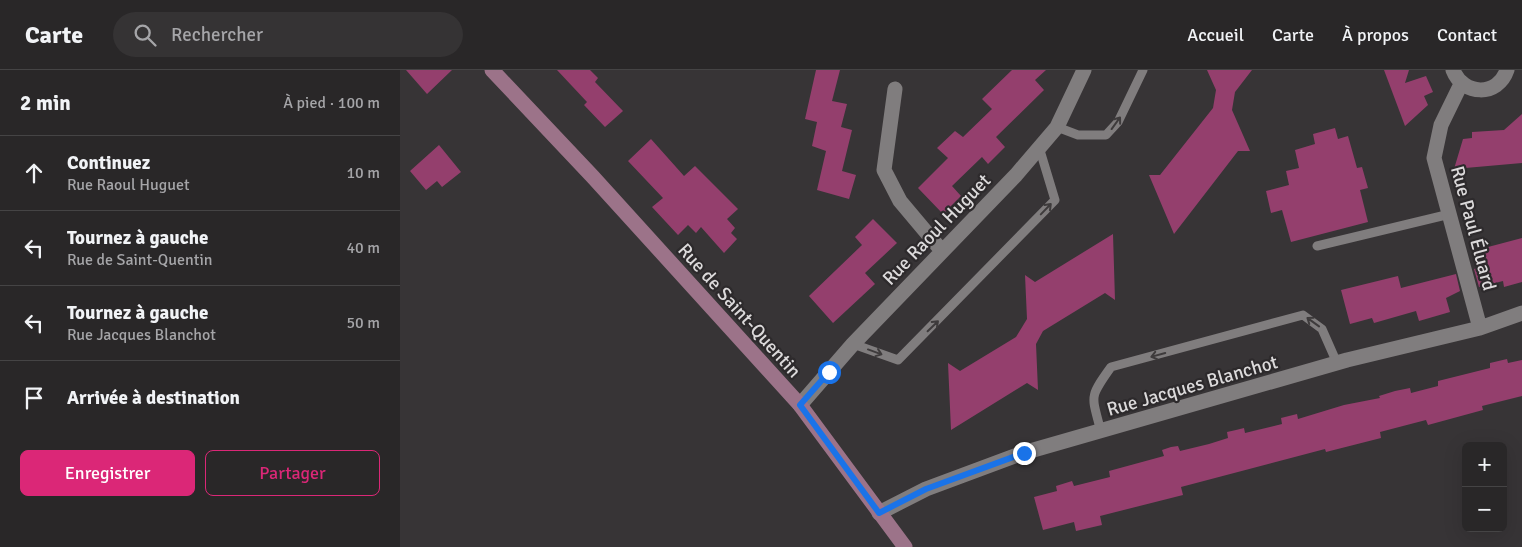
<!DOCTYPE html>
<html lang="fr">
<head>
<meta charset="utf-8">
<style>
  body { margin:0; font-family:Signika,sans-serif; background:#353334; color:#f1f3f6 }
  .controls { position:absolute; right:15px; bottom:15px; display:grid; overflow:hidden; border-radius:8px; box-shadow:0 5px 20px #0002 }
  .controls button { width:45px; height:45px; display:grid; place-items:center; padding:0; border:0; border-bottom:1px solid #454445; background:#292728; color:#f1f3f6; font:25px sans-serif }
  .stop { position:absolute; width:15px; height:15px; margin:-11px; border:4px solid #1a73e8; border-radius:50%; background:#fff }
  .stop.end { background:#1a73e8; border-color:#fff; box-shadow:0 1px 5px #0008 }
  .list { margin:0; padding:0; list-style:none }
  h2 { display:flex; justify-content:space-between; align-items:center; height:65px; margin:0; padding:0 20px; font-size:21px }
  h2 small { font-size:16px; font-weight:400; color:#a5a5a8 }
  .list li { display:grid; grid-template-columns:32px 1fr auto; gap:15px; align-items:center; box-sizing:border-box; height:75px; padding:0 20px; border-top:1px solid #454445 }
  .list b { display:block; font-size:19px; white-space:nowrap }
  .list p { margin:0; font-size:16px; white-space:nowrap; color:#a5a5a8 }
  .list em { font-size:16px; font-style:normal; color:#a5a5a8 }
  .actions { display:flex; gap:10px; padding:15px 20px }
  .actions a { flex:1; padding:11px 0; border:1px solid #db2777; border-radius:8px; text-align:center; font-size:18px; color:#db2777 }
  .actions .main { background:#db2777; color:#fff }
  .icon { flex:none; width:28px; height:28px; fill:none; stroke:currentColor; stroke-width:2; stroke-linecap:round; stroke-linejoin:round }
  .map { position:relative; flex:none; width:1122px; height:477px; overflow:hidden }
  header { display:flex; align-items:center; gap:30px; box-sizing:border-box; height:70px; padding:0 25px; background:#292728; border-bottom:1px solid #454445 }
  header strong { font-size:24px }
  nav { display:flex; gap:28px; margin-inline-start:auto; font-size:18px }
  .search { width:350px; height:45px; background:#353334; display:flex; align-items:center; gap:12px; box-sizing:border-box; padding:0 18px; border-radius:28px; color:#a5a5a8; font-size:19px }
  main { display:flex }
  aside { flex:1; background:#292728 }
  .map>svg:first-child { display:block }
</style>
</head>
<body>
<header>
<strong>Carte</strong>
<div class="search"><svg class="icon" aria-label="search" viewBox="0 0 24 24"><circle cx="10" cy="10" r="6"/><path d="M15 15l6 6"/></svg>Rechercher</div>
<nav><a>Accueil</a><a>Carte</a><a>À propos</a><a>Contact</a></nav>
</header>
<main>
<aside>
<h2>2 min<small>À pied · 100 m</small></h2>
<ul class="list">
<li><svg class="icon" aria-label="ahead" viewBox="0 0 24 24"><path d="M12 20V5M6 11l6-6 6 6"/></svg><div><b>Continuez</b><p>Rue Raoul Huguet</p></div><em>10 m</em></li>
<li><svg class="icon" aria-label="left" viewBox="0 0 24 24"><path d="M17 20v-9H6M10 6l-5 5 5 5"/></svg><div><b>Tournez à gauche</b><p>Rue de Saint-Quentin</p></div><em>40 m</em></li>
<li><svg class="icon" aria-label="left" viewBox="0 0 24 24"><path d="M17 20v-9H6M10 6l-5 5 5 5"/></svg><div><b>Tournez à gauche</b><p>Rue Jacques Blanchot</p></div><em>50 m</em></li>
<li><svg class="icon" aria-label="arrive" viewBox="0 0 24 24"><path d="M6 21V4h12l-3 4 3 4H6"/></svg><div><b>Arrivée à destination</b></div></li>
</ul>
<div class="actions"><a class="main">Enregistrer</a><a>Partager</a></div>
</aside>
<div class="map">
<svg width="1122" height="477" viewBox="0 0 1122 477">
  <rect width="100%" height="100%" fill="#373436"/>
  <!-- building -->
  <path fill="#943f6d" d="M6 0H52L27 24Z
    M157 0H190L198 8 195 12 223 41 205 57 184 35 187 32Z
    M416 0H440L432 31 447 34 441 57 452 60 442 101 456 105 449 129 417 120 426 81 412 76 417 52 405 49Z
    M612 0H646L635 10 644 20 596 67 605 77 588 94 582 87 552 116 561 126 543 144 518 118 548 88 537 78 555 61 563 67 592 39 582 29Z
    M807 0H852L835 22 832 40 850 81H838L774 164 749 105H760L813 38 816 20Z
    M984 0H1009L1005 13 1026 6 1033 22 1024 26 1028 35 1005 56Z
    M1122 44V93L1054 99 1063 69 1072 68V62L1104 60Z
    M935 58 938 69 948 66 957 98 962 97 968 118 960 120 968 152 891 172 882 140 871 143 866 121 889 115 886 101 899 98 895 80 915 74 913 64Z
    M251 69 284 106 295 96 338 139 327 149 335 158 331 163 337 169 324 183 301 157 296 163 288 155 278 165 252 137 263 128 228 91Z
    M39 75 61 102 42 117 37 111 26 120 10 101Z
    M473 149 497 173 465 203 475 214 433 253 409 226 462 175 455 167Z
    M713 164 715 230 705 223 643 261 636 274 638 320 627 313 551 360 548 293 560 301 616 267 627 249 625 205 635 212Z
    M1122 168V212L1104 217 1103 211 1079 217 1074 199 1077 198 1073 181Z
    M1056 204 1060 221 1046 228 1050 242 1019 251 1016 241 974 253 972 248 950 254 941 220 998 206 1001 218Z
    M1107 289 1108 293 1122 290V326L1082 336 1083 340 1028 355 1026 350 980 362 981 368 926 382 925 379 781 417 783 425 700 446 702 455 676 461 674 452 643 460 634 427 657 421 656 416 672 411 674 416 710 407 709 401 764 386 762 380 771 377 778 376 780 381 809 374 828 368 827 362 836 360 844 358 845 363 882 354 881 348 897 344 898 349 944 335 980 328 979 326 995 321 1010 318 1011 323 1038 316V311L1090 298V293Z"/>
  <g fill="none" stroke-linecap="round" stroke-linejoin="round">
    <!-- lane -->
    <path stroke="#807d7e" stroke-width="9" d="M657 57 678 65H706L718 52 743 0
      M917 176 1050 144
      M453 274 498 290 655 130 639 77
      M701 362C692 325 688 329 711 297L903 245 922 259 937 293"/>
    <!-- street -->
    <path stroke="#807d7e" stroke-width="15" d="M1053 0C1063 26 1098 27 1107 0
      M1061 14 1041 55 1034 88 1080 258
      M495 19 484 100 500 131 542 181
      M400 335 453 274 616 105 657 57 684 0
      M479 443 526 419 623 383 947 290 1080 258 1122 243"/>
    <!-- secondary -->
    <path stroke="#9c7389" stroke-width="15" d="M92 0 193 107 400 335 505 477"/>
  </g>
  <!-- one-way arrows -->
  <defs><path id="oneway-shaft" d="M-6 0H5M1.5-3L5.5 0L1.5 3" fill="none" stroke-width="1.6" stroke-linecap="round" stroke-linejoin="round" transform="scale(1.25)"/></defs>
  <g stroke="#3e3b3c">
    <use href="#oneway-shaft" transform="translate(716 53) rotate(-54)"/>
    <use href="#oneway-shaft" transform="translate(646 139) rotate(-46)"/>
    <use href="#oneway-shaft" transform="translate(913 252) rotate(-144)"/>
    <use href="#oneway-shaft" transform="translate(533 256) rotate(-44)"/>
    <use href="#oneway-shaft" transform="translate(475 282) rotate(20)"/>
    <use href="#oneway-shaft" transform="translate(758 285) rotate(165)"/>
  </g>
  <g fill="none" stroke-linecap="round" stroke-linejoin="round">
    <!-- route -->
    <path stroke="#1a73e8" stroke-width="6" d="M429 302 400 335 479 443 526 419 624 383"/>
  </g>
  <g text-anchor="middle" stroke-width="4.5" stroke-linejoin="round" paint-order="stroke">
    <!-- street labels -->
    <g font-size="19" fill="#dcdadb" stroke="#2d2a2c">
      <text transform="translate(1074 158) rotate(75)" y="7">Rue Paul Éluard</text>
      <text transform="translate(536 159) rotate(-46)" y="7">Rue Raoul Huguet</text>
      <text transform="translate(340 240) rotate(48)" y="7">Rue de Saint-Quentin</text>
      <text transform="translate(792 315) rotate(-16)" y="7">Rue Jacques Blanchot</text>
    </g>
  </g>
</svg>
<div class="controls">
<button>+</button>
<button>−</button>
</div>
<div class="stop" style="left:429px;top:302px"></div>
<div class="stop end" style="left:624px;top:383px"></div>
</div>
</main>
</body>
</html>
